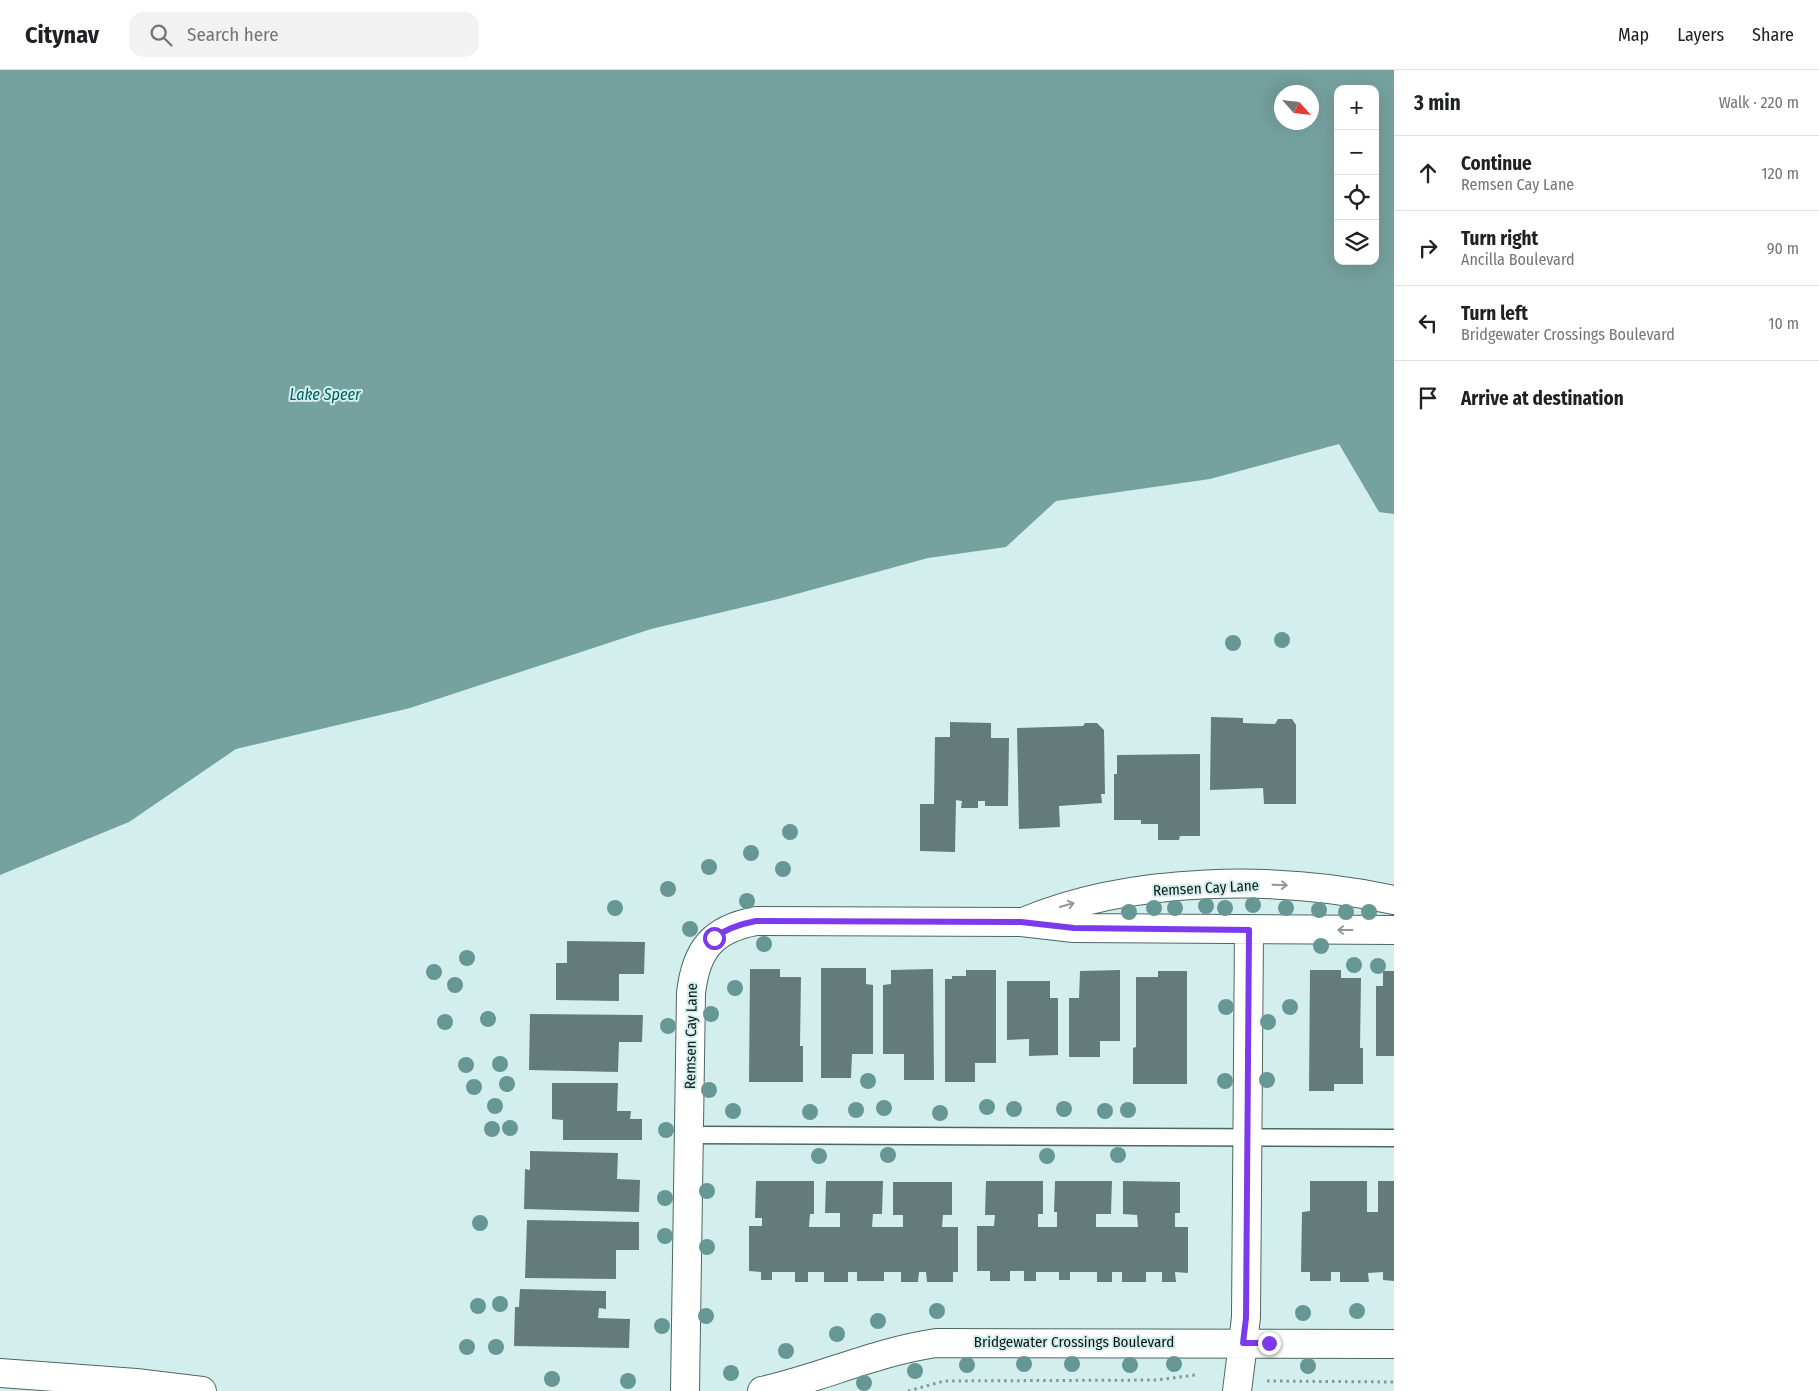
<!DOCTYPE html>
<html lang="en">
<head>
<meta charset="utf-8">
<style>
  body { margin:0; font-family:"Fira Sans Condensed",sans-serif; background:#f2f2f2; color:#202124 }
  .controls { position:absolute; right:15px; top:15px; display:grid; overflow:hidden; border-radius:10px; box-shadow:0 5px 20px #0002 }
  .controls button { width:45px; height:45px; display:grid; place-items:center; padding:0; border:0; border-bottom:1px solid #e0e0e0; background:#fff; color:#202124; font:25px sans-serif }
  .compass { position:absolute; left:1274px; top:15px; width:45px; height:45px; border-radius:50%; background:#fff; box-shadow:0 5px 20px #0002; rotate:117deg }
  .stop { position:absolute; width:15px; height:15px; margin:-11px; border:4px solid #7c3aed; border-radius:50%; background:#fff }
  .stop.end { background:#7c3aed; border-color:#fff; box-shadow:0 1px 5px #0008 }
  .list { margin:0; padding:0; list-style:none }
  h2 { display:flex; justify-content:space-between; align-items:center; height:65px; margin:0; padding:0 20px; font-size:21px }
  h2 small { font-size:16px; font-weight:400; color:#757577 }
  .list li { display:grid; grid-template-columns:32px 1fr auto; gap:15px; align-items:center; box-sizing:border-box; height:75px; padding:0 20px; border-top:1px solid #e0e0e0 }
  .list b { display:block; font-size:19px; white-space:nowrap }
  .list p { margin:0; font-size:16px; white-space:nowrap; color:#757577 }
  .list em { font-size:16px; font-style:normal; color:#757577 }
  .icon { flex:none; width:28px; height:28px; fill:none; stroke:currentColor; stroke-width:2; stroke-linecap:round; stroke-linejoin:round }
  .map { position:relative; flex:none; width:1394px; height:1321px; overflow:hidden }
  header { display:flex; align-items:center; gap:30px; box-sizing:border-box; height:70px; padding:0 25px; background:#fff; border-bottom:1px solid #e0e0e0 }
  header strong { font-size:24px }
  nav { display:flex; gap:28px; margin-inline-start:auto; font-size:18px }
  .search { width:350px; height:45px; background:#f2f2f2; display:flex; align-items:center; gap:12px; box-sizing:border-box; padding:0 18px; border-radius:15px; color:#757577; font-size:19px }
  main { display:flex }
  aside { flex:1; background:#fff }
  .map>svg:first-child { display:block }
</style>
</head>
<body>
<header>
<strong>Citynav</strong>
<div class="search"><svg class="icon" aria-label="search" viewBox="0 0 24 24"><circle cx="10" cy="10" r="6"/><path d="M15 15l6 6"/></svg>Search here</div>
<nav><a>Map</a><a>Layers</a><a>Share</a></nav>
</header>
<main>
<div class="map">
<svg width="1394" height="1321" viewBox="0 0 1394 1321">
  <rect width="100%" height="100%" fill="#d3efed"/>
  <!-- water -->
  <path fill="#75a19e" fill-rule="evenodd" d="M0 0H1394V444L1379 442 1339 374 1210 409 1056 431 1006 477 928 488 778 529 651 559 410 638 236 679 129 752 0 805ZM1338 19H1375V191H1338ZM1282 22H1312V52H1282Z"/>
  <!-- building -->
  <path fill="#637c7a" d="M1211 647 1243 648V653L1275 654 1278 649H1292L1296 655V734H1264L1263 718 1210 720Z
    M950 652 991 653V668H1009L1008 736H985V731H978V738H961L962 731 956 730 955 782 920 781V734H934L935 667H950Z
    M1085 653H1097L1104 660 1105 724H1101L1102 733 1059 736 1060 757 1019 759 1017 658 1083 656Z
    M1200 684V766H1180L1179 770H1158V754H1141V750H1114V704H1117V685Z
    M567 871 645 872 644 904H619V931L556 930V893H567Z
    M821 898H866V914L873 915V984H852L851 1008H821Z
    M750 899H780V907H801L800 976H803V1012H749Z
    M933 899 934 1010H904V984H883V915L891 914V900Z
    M966 900H996V993H975V1012H945V909H952V906H966Z
    M1120 900V971H1100V987H1069V928H1079L1080 901Z
    M1310 900H1341V908H1361L1360 978H1363V1014H1334V1021H1309Z
    M1158 901H1187V1014H1133V978L1136 977V907H1158Z
    M1383 901H1394V986H1376V916H1383Z
    M1007 911H1050V928H1058V985L1029 986V969L1007 970Z
    M530 944 643 945 642 972H619L618 1002 529 1000Z
    M552 1013H618L617 1041H631L630 1049H642V1070H563V1050L552 1049Z
    M530 1081 618 1083 617 1109 640 1110 639 1142 524 1139 525 1099 530 1100Z
    M756 1111H814V1144H810L809 1157H840V1143H825L826 1111H883L882 1144H873L872 1157H903V1145H893V1112H952V1145H943L942 1157H958V1202H953V1212H927L926 1202H919L918 1212H901V1202H884V1211H857V1202H848V1212H824V1202H808V1212H795V1202H772V1210H761V1202L749 1201V1156H762V1148H755Z
    M986 1111H1043V1144H1038V1157H1057V1142H1054L1055 1111H1112L1111 1144H1096V1157H1138L1137 1145 1123 1144V1111L1180 1112V1143H1175V1157H1188V1203L1175 1202 1176 1212H1162V1202H1146V1212H1122V1202H1112V1212H1097V1202H1070V1210H1059V1202H1036V1211H1024V1201H1010V1211H990V1201H977V1156H994L995 1145H985Z
    M1310 1111H1367V1142H1378V1111H1394V1211L1383 1210V1202L1368 1203 1369 1212H1340V1202H1331V1211H1310V1202H1301L1302 1142 1310 1141Z
    M527 1150 639 1152V1180H616V1209L525 1208Z
    M520 1219 606 1221V1239L599 1238 598 1248 630 1249 629 1278 514 1276 515 1237H519Z"/>
  <g fill="none" stroke-linecap="round" stroke-linejoin="round">
    <!-- service casing -->
    <g stroke="#4d6664" stroke-width="19">
      <path id="service" d="M689 1065 1394 1068"/>
    </g>
    <!-- minor casing -->
    <g stroke="#4d6664" stroke-width="30">
      <path id="minor" d="M1023 852C1131 806 1280 805 1394 830
        M1243 1273 1246 1247 1249 860
        M685 1321 691 923C696 879 713 859 756 851L1021 852 1074 858 1394 860"/>
    </g>
    <!-- tertiary casing -->
    <g stroke="#4d6664" stroke-width="30">
      <path id="tertiary" d="M0 1303 136 1313 202 1321
        M762 1321C821 1308 875 1282 936 1273L1394 1274
        M1237 1321 1243 1273"/>
    </g>
    <!-- path -->
    <path stroke="#839897" stroke-width="3" stroke-dasharray="2.5 4" stroke-linecap="butt" d="M1267 1311 1394 1312
      M908 1321 944 1311 1157 1310 1195 1305"/>
    <!-- service -->
    <use href="#service" stroke="#fff" stroke-width="16"/>
    <!-- minor -->
    <use href="#minor" stroke="#fff" stroke-width="28"/>
    <!-- tertiary -->
    <use href="#tertiary" stroke="#fff" stroke-width="28"/>
  </g>
  <!-- trees -->
  <g fill="#669795">
    <circle cx="1282" cy="570" r="8"/>
    <circle cx="1233" cy="573" r="8"/>
    <circle cx="790" cy="762" r="8"/>
    <circle cx="751" cy="783" r="8"/>
    <circle cx="709" cy="797" r="8"/>
    <circle cx="783" cy="799" r="8"/>
    <circle cx="668" cy="819" r="8"/>
    <circle cx="747" cy="831" r="8"/>
    <circle cx="1253" cy="835" r="8"/>
    <circle cx="1206" cy="836" r="8"/>
    <circle cx="615" cy="838" r="8"/>
    <circle cx="1154" cy="838" r="8"/>
    <circle cx="1175" cy="838" r="8"/>
    <circle cx="1225" cy="838" r="8"/>
    <circle cx="1286" cy="838" r="8"/>
    <circle cx="1319" cy="840" r="8"/>
    <circle cx="1129" cy="842" r="8"/>
    <circle cx="1346" cy="842" r="8"/>
    <circle cx="1369" cy="842" r="8"/>
    <circle cx="690" cy="859" r="8"/>
    <circle cx="764" cy="874" r="8"/>
    <circle cx="1321" cy="876" r="8"/>
    <circle cx="467" cy="888" r="8"/>
    <circle cx="1354" cy="895" r="8"/>
    <circle cx="1378" cy="896" r="8"/>
    <circle cx="434" cy="902" r="8"/>
    <circle cx="455" cy="915" r="8"/>
    <circle cx="735" cy="918" r="8"/>
    <circle cx="1226" cy="937" r="8"/>
    <circle cx="1290" cy="937" r="8"/>
    <circle cx="711" cy="944" r="8"/>
    <circle cx="488" cy="949" r="8"/>
    <circle cx="445" cy="952" r="8"/>
    <circle cx="1268" cy="952" r="8"/>
    <circle cx="668" cy="956" r="8"/>
    <circle cx="500" cy="994" r="8"/>
    <circle cx="466" cy="995" r="8"/>
    <circle cx="1267" cy="1010" r="8"/>
    <circle cx="868" cy="1011" r="8"/>
    <circle cx="1225" cy="1011" r="8"/>
    <circle cx="507" cy="1014" r="8"/>
    <circle cx="474" cy="1017" r="8"/>
    <circle cx="709" cy="1020" r="8"/>
    <circle cx="495" cy="1036" r="8"/>
    <circle cx="987" cy="1037" r="8"/>
    <circle cx="884" cy="1038" r="8"/>
    <circle cx="1014" cy="1039" r="8"/>
    <circle cx="1064" cy="1039" r="8"/>
    <circle cx="856" cy="1040" r="8"/>
    <circle cx="1128" cy="1040" r="8"/>
    <circle cx="733" cy="1041" r="8"/>
    <circle cx="1105" cy="1041" r="8"/>
    <circle cx="810" cy="1042" r="8"/>
    <circle cx="940" cy="1043" r="8"/>
    <circle cx="510" cy="1058" r="8"/>
    <circle cx="492" cy="1059" r="8"/>
    <circle cx="666" cy="1060" r="8"/>
    <circle cx="888" cy="1085" r="8"/>
    <circle cx="1118" cy="1085" r="8"/>
    <circle cx="819" cy="1086" r="8"/>
    <circle cx="1047" cy="1086" r="8"/>
    <circle cx="707" cy="1121" r="8"/>
    <circle cx="665" cy="1128" r="8"/>
    <circle cx="480" cy="1153" r="8"/>
    <circle cx="665" cy="1166" r="8"/>
    <circle cx="707" cy="1177" r="8"/>
    <circle cx="500" cy="1234" r="8"/>
    <circle cx="478" cy="1236" r="8"/>
    <circle cx="937" cy="1241" r="8"/>
    <circle cx="1357" cy="1241" r="8"/>
    <circle cx="1303" cy="1243" r="8"/>
    <circle cx="706" cy="1246" r="8"/>
    <circle cx="878" cy="1251" r="8"/>
    <circle cx="662" cy="1256" r="8"/>
    <circle cx="837" cy="1264" r="8"/>
    <circle cx="467" cy="1277" r="8"/>
    <circle cx="496" cy="1277" r="8"/>
    <circle cx="786" cy="1281" r="8"/>
    <circle cx="1024" cy="1294" r="8"/>
    <circle cx="1072" cy="1294" r="8"/>
    <circle cx="1174" cy="1294" r="8"/>
    <circle cx="967" cy="1295" r="8"/>
    <circle cx="1130" cy="1295" r="8"/>
    <circle cx="1308" cy="1296" r="8"/>
    <circle cx="915" cy="1301" r="8"/>
    <circle cx="731" cy="1303" r="8"/>
    <circle cx="552" cy="1309" r="8"/>
    <circle cx="628" cy="1311" r="8"/>
    <circle cx="864" cy="1313" r="8"/>
  </g>
  <!-- one-way arrows -->
  <defs><path id="oneway-shaft" d="M-6 0H5M1.5-3L5.5 0L1.5 3" fill="none" stroke-width="1.6" stroke-linecap="round" stroke-linejoin="round" transform="scale(1.25)"/></defs>
  <g stroke="#929797">
    <use href="#oneway-shaft" transform="translate(1280 815) rotate(2)"/>
    <use href="#oneway-shaft" transform="translate(1067 835) rotate(-16)"/>
    <use href="#oneway-shaft" transform="translate(1345 860) rotate(-180)"/>
  </g>
  <g fill="none" stroke-linecap="round" stroke-linejoin="round">
    <!-- route -->
    <path stroke="#7c3aed" stroke-width="6" d="M714 868C727 858 740 854 756 851L1021 852 1074 858 1249 860 1246 1248 1243 1273H1269"/>
  </g>
  <g text-anchor="middle" stroke-width="4" stroke-linejoin="round" paint-order="stroke">
    <!-- street labels -->
    <g font-size="15" fill="#0d1717" stroke="#d3efed">
      <text transform="translate(1206 818) rotate(-3)" y="5">Remsen Cay Lane</text>
      <text transform="translate(691 966) rotate(-89)" y="5">Remsen Cay Lane</text>
      <text x="1074" y="1277">Bridgewater Crossings Boulevard</text>
    </g>
    <!-- water labels -->
    <g font-size="16" font-style="italic" fill="#016360" stroke="#d3efed">
      <text x="325" y="330">Lake Speer</text>
    </g>
  </g>
</svg>
<div class="controls">
<button>+</button>
<button>−</button>
<button><svg class="icon" aria-label="locate" viewBox="0 0 24 24"><circle cx="12" cy="12" r="6"/><path d="M12 2v4M12 18v4M2 12h4M18 12h4"/></svg></button>
<button><svg class="icon" aria-label="layers" viewBox="0 0 24 24"><path d="M12 4l9 5-9 5-9-5zM3 14l9 5 9-5"/></svg></button>
</div>
<svg class="compass" viewBox="-18 -18 36 36"><path d="M0-13l5 13h-10z" fill="#e53935"/><path d="M0 13l5-13h-10z" fill="#757577"/></svg>
<div class="stop" style="left:714px;top:868px"></div>
<div class="stop end" style="left:1269px;top:1273px"></div>
</div>
<aside>
<h2>3 min<small>Walk · 220 m</small></h2>
<ul class="list">
<li><svg class="icon" aria-label="ahead" viewBox="0 0 24 24"><path d="M12 20V5M6 11l6-6 6 6"/></svg><div><b>Continue</b><p>Remsen Cay Lane</p></div><em>120 m</em></li>
<li><svg class="icon" aria-label="right" viewBox="0 0 24 24"><path d="M7 20v-9h11M14 6l5 5-5 5"/></svg><div><b>Turn right</b><p>Ancilla Boulevard</p></div><em>90 m</em></li>
<li><svg class="icon" aria-label="left" viewBox="0 0 24 24"><path d="M17 20v-9H6M10 6l-5 5 5 5"/></svg><div><b>Turn left</b><p>Bridgewater Crossings Boulevard</p></div><em>10 m</em></li>
<li><svg class="icon" aria-label="arrive" viewBox="0 0 24 24"><path d="M6 21V4h12l-3 4 3 4H6"/></svg><div><b>Arrive at destination</b></div></li>
</ul>
</aside>
</main>
</body>
</html>
